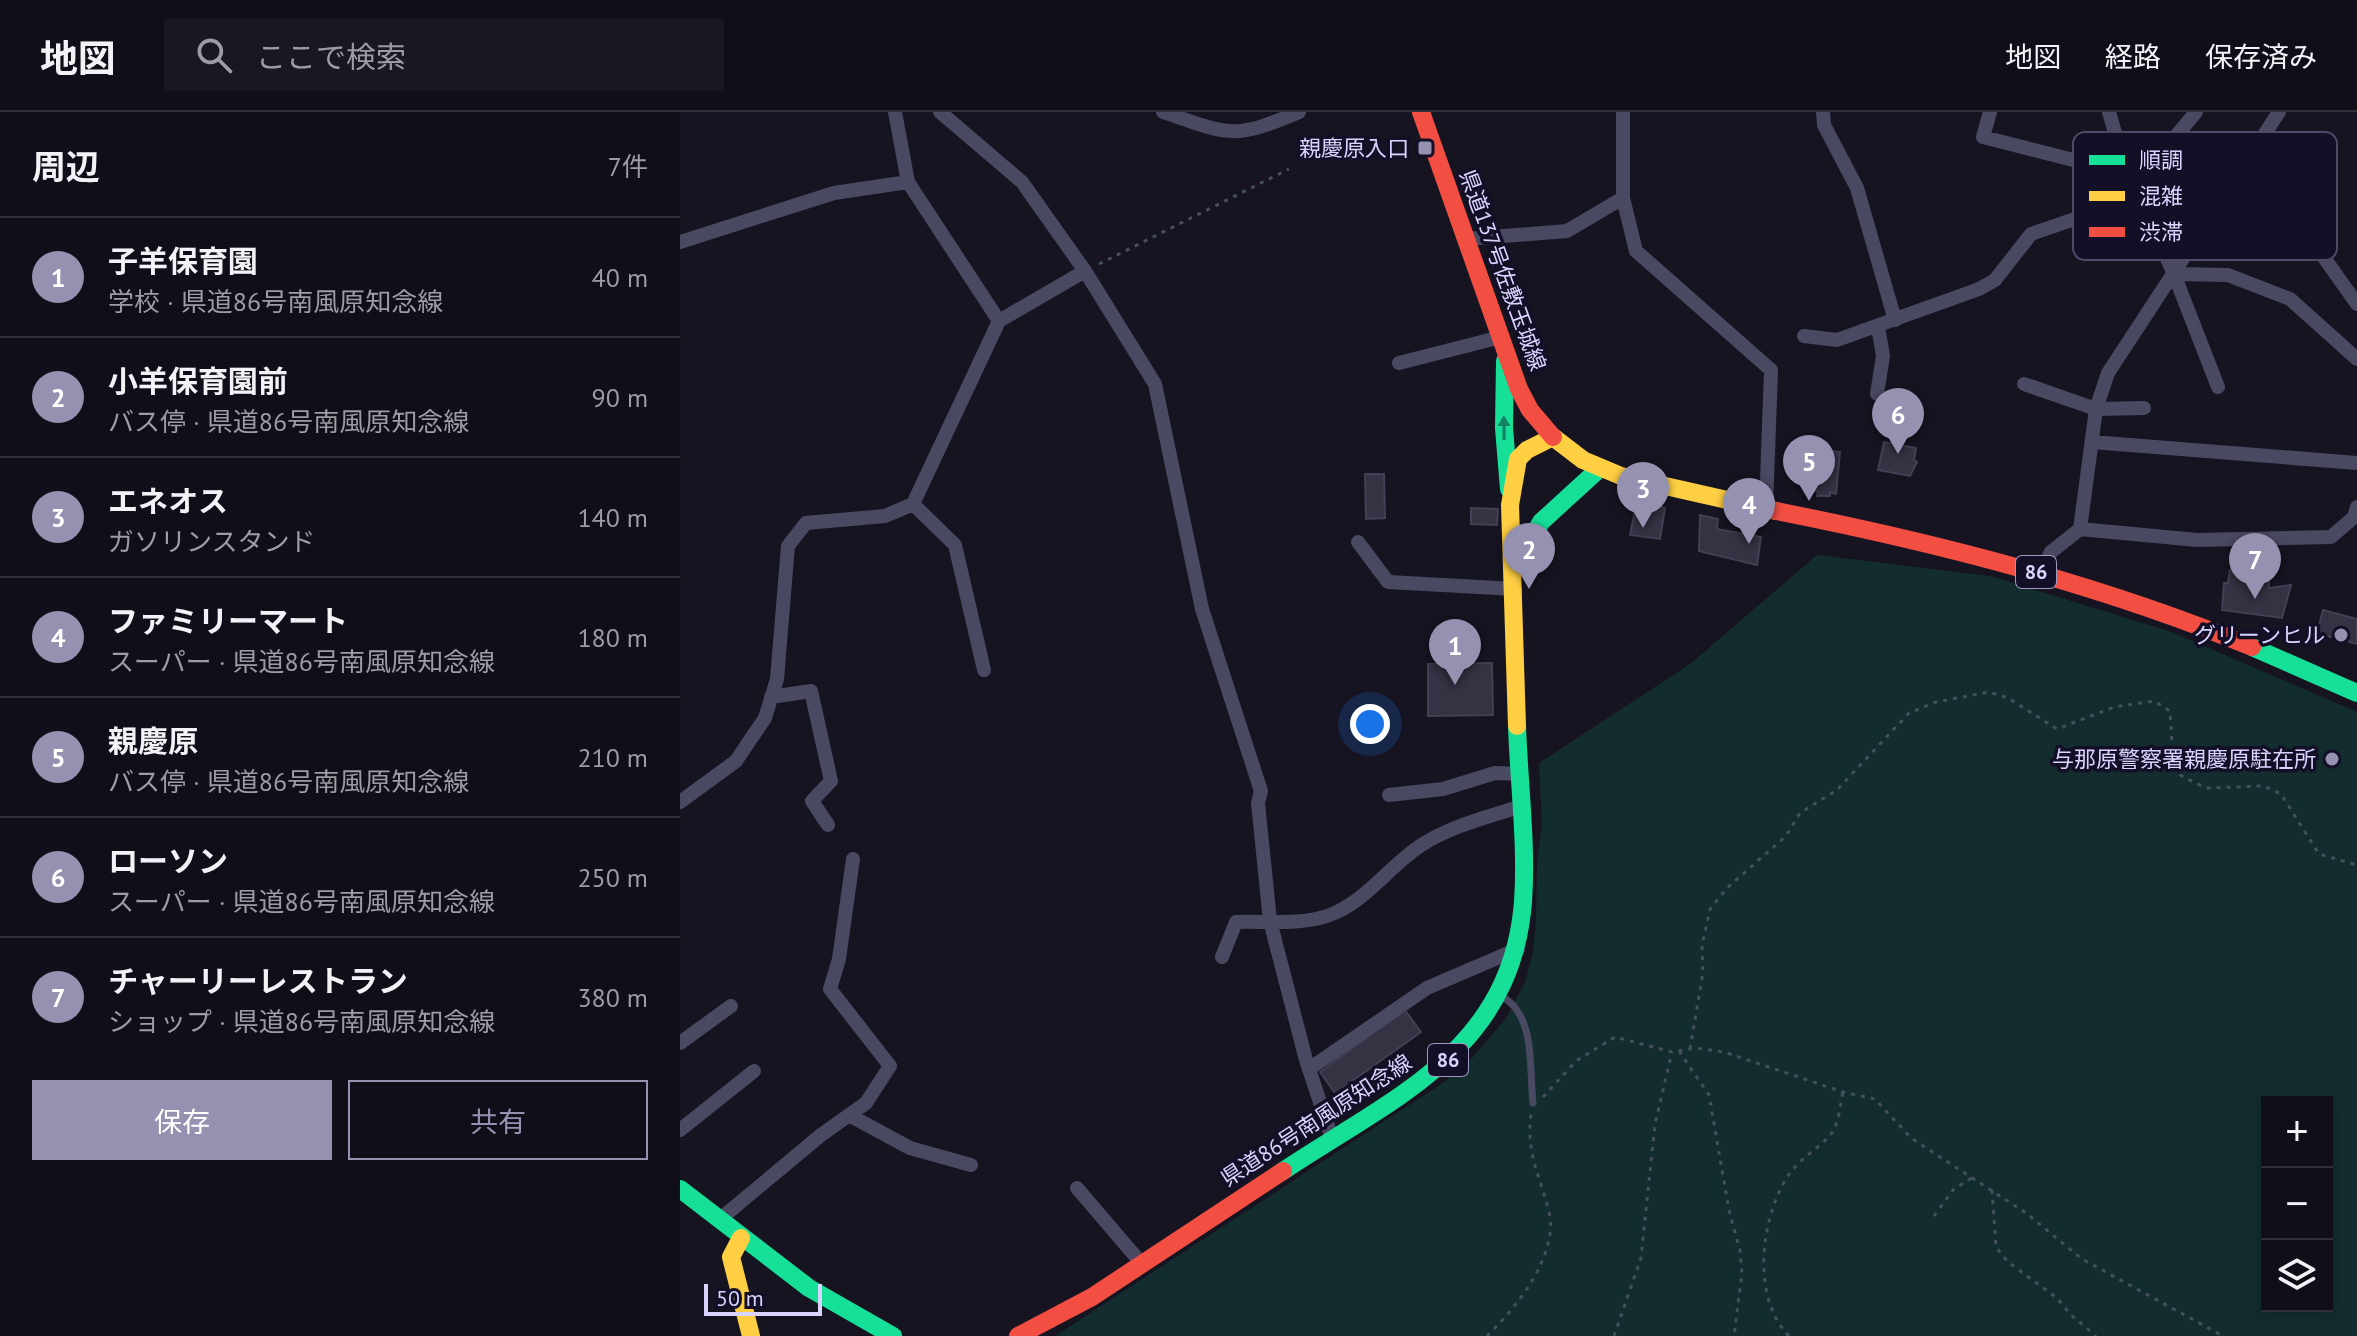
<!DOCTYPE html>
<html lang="ja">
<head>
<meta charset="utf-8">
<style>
  body { margin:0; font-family:"PT Sans","Noto Sans JP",sans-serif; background:#191822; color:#f1f3f6 }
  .controls { position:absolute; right:24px; bottom:24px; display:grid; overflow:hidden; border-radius:0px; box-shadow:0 4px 12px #0003 }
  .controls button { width:72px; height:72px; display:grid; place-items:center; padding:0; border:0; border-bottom:2px solid #302f38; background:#100f19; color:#f1f3f6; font:40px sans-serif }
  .scale { position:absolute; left:24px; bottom:20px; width:118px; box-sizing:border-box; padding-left:8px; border:4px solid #d9d4ff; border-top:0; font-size:22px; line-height:28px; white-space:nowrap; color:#d9d4ff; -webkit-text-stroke:6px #130f26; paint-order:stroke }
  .you { position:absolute; left:690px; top:612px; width:28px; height:28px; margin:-20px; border:6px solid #fff; border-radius:50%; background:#1a73e8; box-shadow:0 0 0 12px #1a73e833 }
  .badge { display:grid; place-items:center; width:52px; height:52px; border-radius:50%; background:#9591b1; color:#fff; font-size:26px; font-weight:700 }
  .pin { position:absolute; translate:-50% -66px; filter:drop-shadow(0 2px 4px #0008) }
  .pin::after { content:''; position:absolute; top:42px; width:28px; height:24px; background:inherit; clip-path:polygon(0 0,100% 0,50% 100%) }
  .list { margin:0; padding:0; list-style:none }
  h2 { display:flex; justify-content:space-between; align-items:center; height:104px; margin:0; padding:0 32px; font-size:34px }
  h2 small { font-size:26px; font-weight:400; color:#9c9ca2 }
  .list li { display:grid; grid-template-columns:52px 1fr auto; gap:24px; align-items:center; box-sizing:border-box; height:120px; padding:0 32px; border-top:2px solid #302f38 }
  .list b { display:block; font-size:30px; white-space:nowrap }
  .list p { margin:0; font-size:26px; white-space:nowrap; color:#9c9ca2 }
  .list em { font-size:26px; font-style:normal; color:#9c9ca2 }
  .actions { display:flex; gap:16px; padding:24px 32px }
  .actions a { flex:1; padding:18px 0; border:2px solid #9591b1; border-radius:0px; text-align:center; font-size:28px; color:#9591b1 }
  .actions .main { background:#9591b1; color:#fff }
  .icon { flex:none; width:44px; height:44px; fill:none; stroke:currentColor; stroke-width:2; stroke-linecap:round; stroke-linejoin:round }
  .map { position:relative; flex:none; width:1677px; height:1224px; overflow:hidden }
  header { display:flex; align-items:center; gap:48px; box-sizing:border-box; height:112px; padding:0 40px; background:#100f19; border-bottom:2px solid #302f38 }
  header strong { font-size:38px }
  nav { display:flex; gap:44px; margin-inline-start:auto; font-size:28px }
  .search { width:560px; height:72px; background:#191822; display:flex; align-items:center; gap:20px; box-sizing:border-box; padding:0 28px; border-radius:0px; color:#9c9ca2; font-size:30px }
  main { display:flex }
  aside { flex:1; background:#100f19 }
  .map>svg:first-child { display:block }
</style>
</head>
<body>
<header>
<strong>地図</strong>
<div class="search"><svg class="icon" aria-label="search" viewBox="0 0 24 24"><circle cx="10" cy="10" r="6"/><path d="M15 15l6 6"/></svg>ここで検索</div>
<nav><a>地図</a><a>経路</a><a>保存済み</a></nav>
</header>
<main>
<aside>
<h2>周辺<small>7件</small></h2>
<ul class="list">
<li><span class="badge">1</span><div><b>子羊保育園</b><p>学校 · 県道86号南風原知念線</p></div><em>40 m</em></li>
<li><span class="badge">2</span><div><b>小羊保育園前</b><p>バス停 · 県道86号南風原知念線</p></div><em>90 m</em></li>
<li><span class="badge">3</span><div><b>エネオス</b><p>ガソリンスタンド</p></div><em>140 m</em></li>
<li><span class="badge">4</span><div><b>ファミリーマート</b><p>スーパー · 県道86号南風原知念線</p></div><em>180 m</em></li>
<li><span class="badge">5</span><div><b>親慶原</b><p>バス停 · 県道86号南風原知念線</p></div><em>210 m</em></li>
<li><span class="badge">6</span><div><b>ローソン</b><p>スーパー · 県道86号南風原知念線</p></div><em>250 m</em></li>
<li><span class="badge">7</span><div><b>チャーリーレストラン</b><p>ショップ · 県道86号南風原知念線</p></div><em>380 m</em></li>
</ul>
<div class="actions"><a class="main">保存</a><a>共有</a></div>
</aside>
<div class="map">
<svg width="1677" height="1224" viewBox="0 0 1677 1224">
  <rect width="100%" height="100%" fill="#161421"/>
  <!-- green -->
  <path fill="#132c2d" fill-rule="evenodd" d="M1137 443 1310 464 1492 520 1677 600V1224H375L763 971 793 945 825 908 845 870 853 841 856 807 857 748 862 714 859 651 1010 552ZM1587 990H1647V1194H1587Z"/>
  <!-- building -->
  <path fill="#343243" stroke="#433f54" stroke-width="2" d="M1204 330 1236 336 1234 348 1237 350 1230 364 1198 358Z
    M1133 333H1138V337L1160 340 1156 382 1150 380V384H1137L1138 379H1132Z
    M685 362H704L705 406 686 407Z
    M957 389 985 396 980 427 950 423Z
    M791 396 818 397 817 413 791 412Z
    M1020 403 1038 407 1037 417 1081 425 1077 453 1019 439Z
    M1550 458 1580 461 1579 466 1589 468V476L1611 473 1602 506 1542 498 1544 471H1548Z
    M1643 498 1677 507V532L1637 521Z
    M812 551 813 603 748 604V552Z
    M725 898 741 920 655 981 640 960Z"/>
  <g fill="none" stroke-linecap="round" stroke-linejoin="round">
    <!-- path -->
    <path stroke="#44505f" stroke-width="3" stroke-dasharray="4 6" stroke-linecap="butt" d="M419 152 609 57
      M1010 937 1023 860 1022 834 1030 797 1047 776 1106 724 1120 701 1157 678 1229 601 1256 590 1309 580 1328 586 1377 617 1434 595 1474 589 1490 599 1493 645 1500 663 1526 676 1584 674 1601 682 1639 742 1677 753
      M999 939 1029 983 1049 1098 1060 1139 1062 1161 1054 1224
      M863 985 896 949 935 925 992 940 1016 936 1044 940 1163 980 1195 987 1231 1026 1346 1101 1402 1147 1543 1224
      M1312 1078 1316 1135 1328 1150 1377 1186 1390 1202 1416 1224
      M1254 1104 1273 1078 1293 1065
      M807 1224C836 1196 879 1143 869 1100 860 1063 846 1043 851 1002
      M934 1224 961 1146 975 1012 992 940
      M1109 1224C1070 1185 1081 1102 1110 1061 1121 1046 1139 1036 1151 1022 1159 1012 1160 993 1163 980"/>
    <!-- lane -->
    <path stroke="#4a4962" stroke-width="7" d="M823 885C856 905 849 956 853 991"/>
    <!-- street -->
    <path stroke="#4a4962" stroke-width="14" d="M215 0 228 70 319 209
      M260 0 342 70 405 159 475 272 522 497 581 679 578 691 590 809 626 948 652 1026
      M483 0C550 23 553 28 619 0
      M943 0V86L956 139 1091 258 1086 396
      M1143 0 1144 13 1177 76 1215 208
      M1310 0 1303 25 1409 52 1413 43 1439 37
      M1429 0 1445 55 1494 162
      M1445 55 1486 36 1516 0
      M786 127 887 119 943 86
      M0 130 154 81 228 70
      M1645 147 1677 192
      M1124 224 1157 228 1299 177 1315 168 1351 122 1459 85
      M719 251 821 225
      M1344 272 1416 297 1464 296
      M1538 275 1494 162 1548 163 1610 187 1677 247
      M1197 282 1203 244 1198 214
      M1412 330 1677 351
      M233 392 275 433 304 558
      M1400 417 1416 297 1428 261 1599 0
      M678 430 708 470 835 477
      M1360 462 1371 440 1400 417 1517 428 1651 425 1674 405 1677 395
      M91 585 131 579 151 669 132 689 148 713
      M709 683 763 677 815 661 841 662
      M0 690 56 649 85 606 97 567 108 434 126 411 205 404 233 392 319 209 405 159
      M542 845 556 810C584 809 621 813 647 804 685 791 707 756 740 734 770 714 808 705 842 694
      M0 931 51 894
      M629 957 747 876 838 837
      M169 1003 230 1036 291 1053
      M0 1018 74 959
      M397 1076 462 1152
      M39 1108 141 1023 186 991 210 954 150 877 159 847 173 747"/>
    <!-- fast -->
    <path stroke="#16e098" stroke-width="18" d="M825 249 824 316 829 377
      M838 451 861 410 919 357
      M1572 535 1677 581
      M603 1059C714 985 831 939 843 790 847 733 839 672 837 614
      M0 1077 129 1176 213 1224"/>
    <!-- slow -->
    <path stroke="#ffcf43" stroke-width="18" d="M837 614 830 393 838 347 847 338 873 325 903 348 941 364 1096 399
      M61 1126 51 1145 71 1224"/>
    <!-- jam -->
    <path stroke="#f24e42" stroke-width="18" d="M741 0 839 277 850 298 873 325
      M1096 399C1258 431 1418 472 1572 535
      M338 1224 412 1185 603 1059"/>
  </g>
  <!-- one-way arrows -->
  <defs><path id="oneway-solid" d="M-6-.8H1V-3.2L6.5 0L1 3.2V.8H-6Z" transform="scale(2)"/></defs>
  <use fill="#158265" href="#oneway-solid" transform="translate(824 316) rotate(-91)"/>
  <!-- markers -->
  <g fill="#9591b1" stroke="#130f26" stroke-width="3">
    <rect x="737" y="28" width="16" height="16" rx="4"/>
    <circle cx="1661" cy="523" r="8"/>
    <circle cx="1652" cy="647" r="8"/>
  </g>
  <g text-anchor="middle" stroke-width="7" stroke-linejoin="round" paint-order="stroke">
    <!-- shield labels -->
    <g fill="#130f26" stroke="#9e99be" stroke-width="2">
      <rect x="1336" y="444" width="40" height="32" rx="6"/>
      <rect x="748" y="932" width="40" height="32" rx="6"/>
    </g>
    <g font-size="20" font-weight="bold" fill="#d9d4ff">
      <text x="1356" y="467">86</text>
      <text x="768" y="955">86</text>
    </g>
    <!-- poi labels -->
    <g font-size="22" fill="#d9d4ff" stroke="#130f26" text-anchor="end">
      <text x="729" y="44">親慶原入口</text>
      <text x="1645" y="531">グリーンヒル</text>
      <text x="1636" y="655">与那原警察署親慶原駐在所</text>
    </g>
    <!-- street labels -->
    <g font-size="22" fill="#d9d4ff" stroke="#130f26">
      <text transform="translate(823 158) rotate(70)" y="8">県道137号佐敷玉城線</text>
      <text transform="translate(636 1008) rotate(-33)" y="8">県道86号南風原知念線</text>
    </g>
  </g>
  <!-- legend -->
  <rect x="1393" y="20" width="264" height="128" rx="12" fill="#130f26" stroke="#4e4a67" stroke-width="2"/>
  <rect x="1409" y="43" width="36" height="10" fill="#16e098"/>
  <rect x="1409" y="79" width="36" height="10" fill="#ffcf43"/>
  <rect x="1409" y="115" width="36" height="10" fill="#f24e42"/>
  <g font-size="22" fill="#d9d4ff">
    <text x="1459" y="56">順調</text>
    <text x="1459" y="92">混雑</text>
    <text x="1459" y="128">渋滞</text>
  </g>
</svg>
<div class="controls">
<button>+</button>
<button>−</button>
<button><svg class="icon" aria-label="layers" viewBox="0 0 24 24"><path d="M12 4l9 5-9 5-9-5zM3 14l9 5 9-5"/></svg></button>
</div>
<div class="scale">50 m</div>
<div class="you"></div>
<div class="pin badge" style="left:775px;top:573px">1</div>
<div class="pin badge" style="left:849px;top:477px">2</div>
<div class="pin badge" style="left:963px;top:416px">3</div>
<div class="pin badge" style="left:1069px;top:432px">4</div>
<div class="pin badge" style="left:1129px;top:389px">5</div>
<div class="pin badge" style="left:1218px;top:342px">6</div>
<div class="pin badge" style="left:1575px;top:487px">7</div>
</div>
</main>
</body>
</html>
